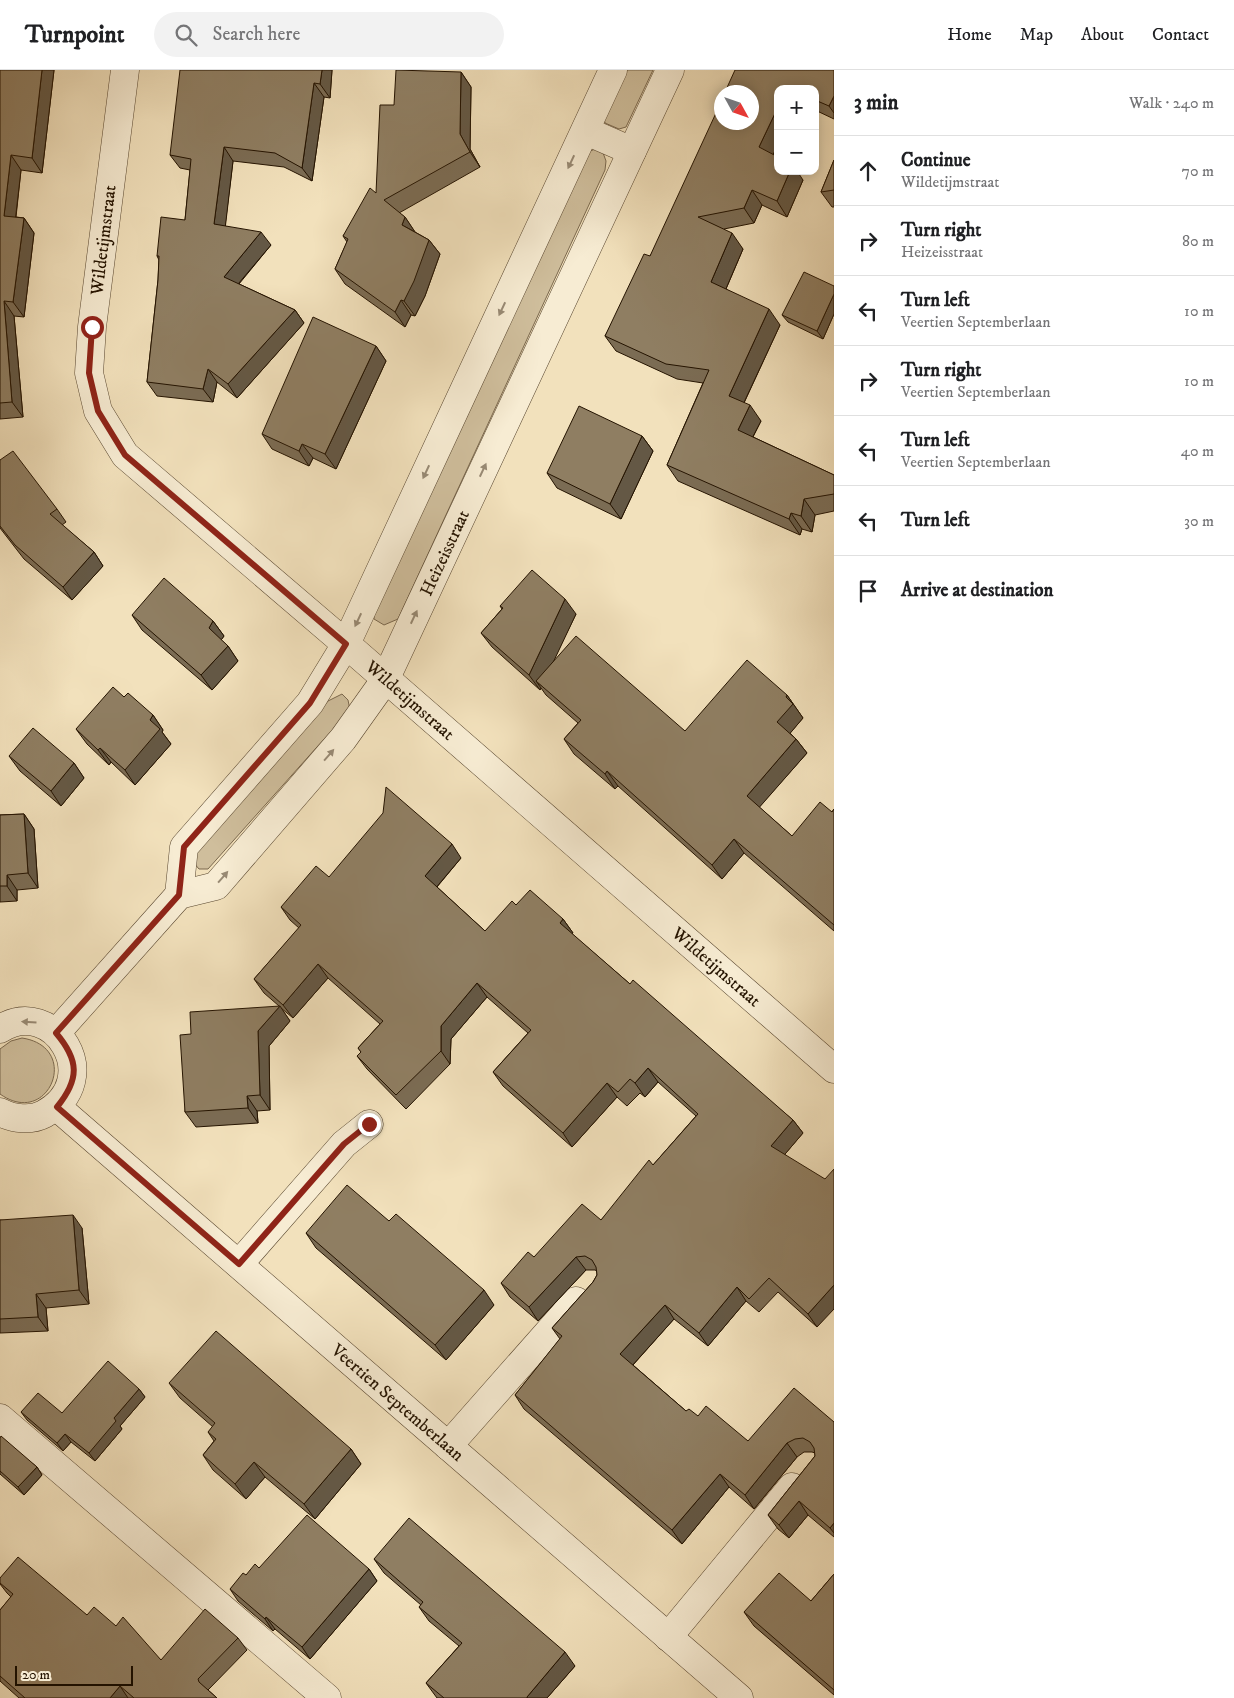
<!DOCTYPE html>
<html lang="en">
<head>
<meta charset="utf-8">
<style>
  body { margin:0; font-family:"IM FELL DW Pica",serif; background:#f2f2f2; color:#202124 }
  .controls { position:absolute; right:15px; top:15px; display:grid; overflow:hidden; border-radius:10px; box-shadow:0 2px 12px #0003 }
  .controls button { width:45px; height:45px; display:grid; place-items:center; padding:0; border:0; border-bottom:1px solid #e0e0e0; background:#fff; color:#202124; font:25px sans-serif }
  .compass { position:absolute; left:714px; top:15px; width:45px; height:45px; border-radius:50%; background:#fff; box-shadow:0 2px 12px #0003; rotate:130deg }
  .scale { position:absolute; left:15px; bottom:12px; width:118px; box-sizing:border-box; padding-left:5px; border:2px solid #241300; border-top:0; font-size:14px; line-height:18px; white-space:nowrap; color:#241300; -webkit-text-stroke:4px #f7ecd3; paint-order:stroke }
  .stop { position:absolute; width:15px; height:15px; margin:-11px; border:4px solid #8f2418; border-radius:50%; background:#fff }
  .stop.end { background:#8f2418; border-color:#fff; box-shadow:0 1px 5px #0008 }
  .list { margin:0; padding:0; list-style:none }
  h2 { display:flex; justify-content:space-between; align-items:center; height:65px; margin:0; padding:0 20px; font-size:21px }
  h2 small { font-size:16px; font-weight:400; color:#757577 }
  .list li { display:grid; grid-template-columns:32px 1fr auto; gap:15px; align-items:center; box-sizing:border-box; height:70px; padding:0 20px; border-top:1px solid #e0e0e0 }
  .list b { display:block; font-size:19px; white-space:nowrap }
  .list p { margin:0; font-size:16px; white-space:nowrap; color:#757577 }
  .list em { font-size:16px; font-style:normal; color:#757577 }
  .icon { flex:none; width:28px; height:28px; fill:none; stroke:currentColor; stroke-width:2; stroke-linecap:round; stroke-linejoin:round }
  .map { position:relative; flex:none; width:834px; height:1628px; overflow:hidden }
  header { display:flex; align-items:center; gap:30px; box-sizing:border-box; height:70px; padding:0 25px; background:#fff; border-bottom:1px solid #e0e0e0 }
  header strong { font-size:24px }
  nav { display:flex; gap:28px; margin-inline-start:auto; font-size:18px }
  .search { width:350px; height:45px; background:#f2f2f2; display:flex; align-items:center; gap:12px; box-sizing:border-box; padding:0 18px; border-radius:28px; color:#757577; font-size:19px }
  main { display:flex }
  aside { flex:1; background:#fff }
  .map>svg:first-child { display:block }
</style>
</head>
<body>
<header>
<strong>Turnpoint</strong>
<div class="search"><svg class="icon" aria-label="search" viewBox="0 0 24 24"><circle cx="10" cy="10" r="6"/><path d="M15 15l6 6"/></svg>Search here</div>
<nav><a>Home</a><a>Map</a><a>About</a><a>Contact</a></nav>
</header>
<main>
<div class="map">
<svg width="834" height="1628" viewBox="0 0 834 1628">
  <rect width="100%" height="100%" fill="#f2e1bc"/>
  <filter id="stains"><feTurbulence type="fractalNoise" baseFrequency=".004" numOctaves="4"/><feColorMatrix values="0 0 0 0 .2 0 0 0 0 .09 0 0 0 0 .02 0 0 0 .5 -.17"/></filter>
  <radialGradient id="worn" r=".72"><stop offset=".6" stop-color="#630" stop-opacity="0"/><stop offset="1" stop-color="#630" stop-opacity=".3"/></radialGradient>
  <!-- green -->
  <path fill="#cfbe9c" stroke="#7a684e" d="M624 0H653L626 57 619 59 605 53 603 44Z
    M595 79 602 80 606 91 605 100 398 549 384 555 374 549V539L586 83Z
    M342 624 348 630 350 640 208 799H199L193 792 192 784 328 631Z
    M22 968C82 977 49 1059 0 1024V979L11 971Z"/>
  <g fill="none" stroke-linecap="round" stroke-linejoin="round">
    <!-- minor casing -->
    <g stroke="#58462f" stroke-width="29">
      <g id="minor">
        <path id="s1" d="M125 0 92 257 89 303 98 341 125 385 346 574 834 999"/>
        <path d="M586 61 632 81"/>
        <path d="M179 825 184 777 310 633 346 574 613 0"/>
        <path d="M0 959C53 925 107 1009 44 1044 31 1051 13 1049 0 1042"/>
        <path id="s2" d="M56 963 179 825 216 816 343 669 385 610 670 0"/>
        <path id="s3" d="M57 1037 739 1628"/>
        <path d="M239 1194 344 1074 369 1054"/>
        <path d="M0 1348 327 1628"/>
        <path d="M448 1376 576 1231"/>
        <path d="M668 1567 792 1417"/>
      </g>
    </g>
    <!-- minor -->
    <use href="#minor" stroke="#f7ecd3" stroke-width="28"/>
  </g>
  <!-- wall -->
  <path fill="#7b6c54" stroke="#241300" d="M0 0H54L42 103 21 100 16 147 24 148 34 163 24 247 14 246 23 347 0 349Z
    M332 0 330 28 324 27 312 111 284 97 233 91 225 156 271 175 239 214 295 240 304 253 237 328 217 312 213 332 157 326 147 312 158 210 159 190 157 186 185 150 190 100 180 98 170 85Z
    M834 0V49L815 40V19H778V75L773 85 803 110 787 147 762 135 754 153 724 159 743 179 726 219 780 255 744 333 761 351 753 367 834 405V441L815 445 812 462 802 459 800 465 678 411 667 395 703 313 677 309 616 281 605 266 650 186 752 22Z
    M461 2 471 17 470 79 480 97 399 143 405 147 415 162 429 170 440 184 425 226 415 246 411 245 405 257 345 214 335 199 347 172 343 166 376 123Z
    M834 90V137H832L821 122Z
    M834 216V244L823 269 788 252 782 245Z
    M376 276 386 291 336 399 313 388 309 396 272 379 262 364Z
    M642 366 653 381 621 449 557 418 547 403Z
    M0 390 57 439 66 452 62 455 94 482 103 496 72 530 24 489 0 458Z
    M500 536 576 544 553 591 685 661 787 625 803 648 790 663 796 669 807 683 759 737 792 766 832 742 834 739V861L744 783 722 809 618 716 615 719 574 684 564 669 578 653 546 625 541 618 540 620 492 577 481 563 502 539Z
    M132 545 213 551 224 566 221 570 228 576 238 591 212 620 142 560Z
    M124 627 153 645 163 660 162 662 171 674 135 715 111 692 109 695 87 674 76 659Z
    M9 686 74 693 84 708 61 736 20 701Z
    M24 744 34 759 38 818 17 820V831L0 832V745Z
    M461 788 437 817 485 861 516 835 563 849 573 863 572 864 630 914 793 1050 803 1063 785 1084 817 1257 778 1222 759 1242 746 1231 708 1276 674 1249 633 1295 686 1341 748 1371 834 1352V1467L808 1445 789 1468 778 1459 768 1445 815 1386V1383L812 1382H804L797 1387 754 1439 729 1417 682 1474 524 1339 515 1325 560 1269 552 1258 593 1212 597 1205V1201L595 1200H586L538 1251 510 1227 501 1213 534 1187 601 1150 653 1095 696 1046 658 1012 645 1027 640 1023 627 1036 617 1027 572 1077 503 1016 493 1002 528 963 487 927 451 969 450 994 406 1039 367 999 357 986 361 982 358 978 380 954 328 908 293 948 281 938 290 951 269 976 270 1040 257 1041 258 1053 196 1057 185 1042 191 964 279 936 264 923 254 909 299 858 290 850 281 837 329 807Z
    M0 1150 82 1158 89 1234 46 1238 48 1261 0 1263Z
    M389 1151 494 1235 446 1290 316 1178 306 1163Z
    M169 1313 351 1379 361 1394 315 1449 265 1407 246 1429 213 1400 203 1385 214 1371 208 1362 213 1357 180 1328Z
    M139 1319 145 1327 120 1356 122 1359 95 1391 71 1372 63 1381 27 1350 21 1342 62 1343Z
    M0 1368 37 1397 42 1405 24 1425 0 1404Z
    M374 1489 575 1596 547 1628H437L426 1613 459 1576 429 1551 419 1537 421 1535 384 1503Z
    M259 1498 369 1499 377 1511 310 1589 275 1559 273 1561 238 1531 230 1519 246 1505Z
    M834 1504V1625L754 1556 744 1542 811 1531Z
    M0 1508 87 1545 116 1556 161 1590 238 1568 247 1580 208 1620 217 1628H19L0 1611V1540L11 1527 7 1523 0 1514Z"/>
  <!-- shaded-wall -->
  <path fill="#645845" stroke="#241300" d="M42 0H54L42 103 32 88Z
    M322 0H332L330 28 320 14Z
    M461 2 471 17 470 79 480 97 470 82 460 64Z
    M314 13 324 27 312 111 302 98Z
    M834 26V43L829 36Z
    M778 37V75L769 92 759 77Z
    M224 77 233 91 224 168 214 154Z
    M11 85 21 100 14 161 4 146Z
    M790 101H797L803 110 787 147 777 131Z
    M752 120 762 135 754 153 744 138Z
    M405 147 415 162 402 155Z
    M24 148 34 163 24 247 13 232Z
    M261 162 271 175 233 220 224 207Z
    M732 163 743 179 722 228 711 212Z
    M429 170 440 184 425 226 415 246 404 231Z
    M834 224V244L823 269 817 261Z
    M401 230 411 245 405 257 395 242Z
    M4 231 14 246 23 347 12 332Z
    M769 239 780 255 740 341 729 326Z
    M295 240 304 253 237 328 228 314Z
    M376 276 386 291 336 399 325 384Z
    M208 299 217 312 213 332 203 319Z
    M750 335 761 351 748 376 738 360Z
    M642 366 653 381 621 449 610 434Z
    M302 374 313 388 309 396 299 381Z
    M804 429 815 445 812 462 801 446Z
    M791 443 802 459 800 465 789 449Z
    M94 482 103 496 72 530 63 517Z
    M565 529 576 544 542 616 536 611 541 618 540 620 529 605Z
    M213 551 224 566 219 573 209 558Z
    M228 576 238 591 212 620 201 605Z
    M787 625 803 648 787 667 777 652 786 627Z
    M153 645 163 660 162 662 171 674 135 715 125 700 150 650Z
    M796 669 807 683 757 740 747 726Z
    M100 678 111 692 109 695 98 680Z
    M74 693 84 708 61 736 51 721Z
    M607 701 618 716 615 719 605 704Z
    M24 744 34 759 38 818 28 803Z
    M734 769 744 783 722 809 712 795Z
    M452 774 461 788 434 820 425 806Z
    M7 805 17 820V831L7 816Z
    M563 849 573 863 569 867 560 853Z
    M318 894 328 908 293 948 283 935Z
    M477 913 487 927 451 969 450 994 441 981V956Z
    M280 936 290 951 269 976 270 1040 260 1025 258 961Z
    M648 998 658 1012 645 1027 635 1013Z
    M607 1013 617 1027 572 1077 563 1063Z
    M247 1026 257 1041 258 1053 248 1038Z
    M793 1050 803 1063 780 1090 771 1076Z
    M73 1145 82 1158 89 1234 79 1220Z
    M576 1187 586 1200 538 1251 529 1237Z
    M834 1215V1239L817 1257 808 1244Z
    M737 1217 746 1231 708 1276 699 1263Z
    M484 1220 494 1235 446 1290 435 1275Z
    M36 1224 46 1238 48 1261 38 1247Z
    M665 1235 674 1249 630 1298 620 1284Z
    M139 1319 145 1327 120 1356 122 1359 95 1391 89 1383 114 1348Z
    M65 1364 71 1372 63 1381 57 1373Z
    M787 1373 797 1387 754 1439 745 1425Z
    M351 1379 361 1394 315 1449 304 1434Z
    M254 1392 265 1407 246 1429 235 1414Z
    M37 1397 42 1405 24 1425 18 1417Z
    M720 1404 729 1417 682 1474 672 1460Z
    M799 1431 808 1445 789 1468 779 1455Z
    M834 1453V1463L830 1458Z
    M369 1499 377 1511 310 1589 302 1577Z
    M266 1547 275 1559 273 1561 265 1549Z
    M565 1582 575 1596 547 1628H527V1627Z
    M120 1616 128 1628H110Z"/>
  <!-- building -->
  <path fill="#8f7e62" stroke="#241300" d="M0 0H42L32 88 11 85 4 146 24 148 13 232 4 231 12 332 0 333Z
    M180 0H322L320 14 314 13 302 98 275 83 224 77 214 154 261 162 224 207 295 240 228 314 208 299 203 319 147 312 158 210 159 186H157L161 147 185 150 191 89 170 85Z
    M396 0 461 2 460 64 470 82 384 130 405 147 402 155 429 170 414 211 404 231 401 230 395 242 335 199 348 169 343 166 370 118 376 123 380 35H394Z
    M735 0H834V26L829 36 815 30V19H791L787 17V19H778V37L759 77 778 87V101H790L777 131 752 120 744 138 698 147 732 163 711 212 769 239 729 326 750 335 738 360 834 405V424L804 429 801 446 791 443 789 449 667 395 709 300 666 294 605 266 644 184 650 186 722 30V52H752V22H725Z
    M834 90V120L821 122Z
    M804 202 834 216V224L817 261 782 245Z
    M313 247 376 276 325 384 302 374 299 381 262 364Z
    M579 336 642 366 610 434 547 403Z
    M13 381 57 439 50 444 94 482 63 517 15 475 0 456V390Z
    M532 500 565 529 529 605 481 563 503 538 500 536Z
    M164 508 213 551 209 558 228 576 201 605 132 545Z
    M576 566 685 661 747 590 787 625 786 627 793 634 777 652 796 669 747 726 792 766 820 732 832 742 834 739V855L734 769 712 795 607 701 605 704 564 669 581 650 536 611Z
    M113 617 124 627 128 623 153 645 150 650 160 659 125 700 100 678 98 680 76 659Z
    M33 658 74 693 51 721 9 686Z
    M386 717 452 774 425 806 485 861 512 831 516 835 530 820 563 849 560 853 630 914 633 910 793 1050 771 1076 825 1109 834 1099V1215L808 1244 769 1208 749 1229 737 1217 699 1263 665 1235 620 1284 686 1341 689 1339 698 1346 706 1336 748 1371 794 1318 834 1352V1453L830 1458 799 1431 779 1455 768 1445 815 1386 814 1378 810 1372 803 1368 795 1369 787 1373 745 1425 720 1404 672 1460 515 1325 562 1266 552 1258 593 1212 597 1205 596 1197 592 1190 585 1186 576 1187 529 1237 501 1213 528 1182 534 1187 582 1134 601 1150 649 1090 653 1095 698 1044 648 998 635 1013 630 1009 618 1022 607 1013 563 1063 493 1002 531 960 477 913 441 956V981L396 1025 357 986 361 982 358 978 383 951 318 894 283 935 254 909 301 855 281 837 316 796 329 807 383 743Z
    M24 744 28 803 7 805V816H0V745Z
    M280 936 258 961 260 1025 247 1026 248 1038 185 1042 180 965 191 964 190 942Z
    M347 1115 389 1151 396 1144 484 1220 435 1275 306 1163Z
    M73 1145 79 1220 36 1224 38 1247 0 1249V1150Z
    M216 1261 351 1379 304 1434 254 1392 235 1414 203 1385 216 1369 208 1362 215 1353 169 1313Z
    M108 1291 139 1319 114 1348 116 1351 89 1383 65 1364 57 1373 21 1342 38 1323 62 1343Z
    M1 1366 37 1397 18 1417 0 1401V1368Z
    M307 1445 369 1499 302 1577 266 1547 265 1549 230 1519 243 1503 246 1505 255 1494 259 1498Z
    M409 1448 565 1582 527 1627V1628H444L426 1613 462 1573 419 1537 423 1532 374 1489Z
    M18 1487 87 1545 94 1537 116 1556 123 1547 161 1590 205 1539 238 1568 198 1609 199 1612 217 1628H134L120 1616 110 1628H25L0 1606V1540L13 1524 0 1513V1508Z
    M779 1503 811 1531 834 1504V1620L744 1542Z"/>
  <!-- one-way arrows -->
  <defs><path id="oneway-solid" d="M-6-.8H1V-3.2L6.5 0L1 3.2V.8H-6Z" transform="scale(1.25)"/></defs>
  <g fill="#988a74">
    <use href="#oneway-solid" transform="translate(571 92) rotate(115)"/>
    <use href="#oneway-solid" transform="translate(502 239) rotate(115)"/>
    <use href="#oneway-solid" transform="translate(483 400) rotate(-65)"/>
    <use href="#oneway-solid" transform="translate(426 402) rotate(115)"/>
    <use href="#oneway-solid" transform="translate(414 547) rotate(-65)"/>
    <use href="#oneway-solid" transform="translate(358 550) rotate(115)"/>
    <use href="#oneway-solid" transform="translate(329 685) rotate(-49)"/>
    <use href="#oneway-solid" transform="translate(223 807) rotate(-49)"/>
    <use href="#oneway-solid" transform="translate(29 952) rotate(-177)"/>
  </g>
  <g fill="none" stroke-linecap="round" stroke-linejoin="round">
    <!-- route -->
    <path stroke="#8f2418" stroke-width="6" d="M92 257 89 303 98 341 125 385 346 574 310 633 184 777 179 825 56 963C79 990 80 1009 57 1037L239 1194 344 1074 369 1054"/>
  </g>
  <g text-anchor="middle" stroke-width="4.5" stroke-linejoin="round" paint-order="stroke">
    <!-- street labels -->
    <g font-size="18" fill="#241300" stroke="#f7ecd3">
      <text transform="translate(103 170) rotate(-83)" y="6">Wildetijmstraat</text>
      <text dy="6" stroke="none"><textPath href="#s2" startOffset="630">Heizeisstraat</textPath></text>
      <text dy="6" stroke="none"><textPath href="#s1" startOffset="772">Wildetijmstraat</textPath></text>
      <text dy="6" stroke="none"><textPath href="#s1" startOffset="1178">Wildetijmstraat</textPath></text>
      <text dy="6" stroke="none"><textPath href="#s3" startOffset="451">Veertien Septemberlaan</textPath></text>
    </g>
  </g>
  <rect width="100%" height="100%" filter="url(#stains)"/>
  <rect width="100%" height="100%" fill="url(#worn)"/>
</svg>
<div class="controls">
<button>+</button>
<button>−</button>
</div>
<svg class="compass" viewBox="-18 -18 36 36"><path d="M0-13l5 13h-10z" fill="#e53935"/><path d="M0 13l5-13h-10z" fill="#757577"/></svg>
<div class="scale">20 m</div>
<div class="stop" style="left:92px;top:257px"></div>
<div class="stop end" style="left:369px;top:1054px"></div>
</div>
<aside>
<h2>3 min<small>Walk · 240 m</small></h2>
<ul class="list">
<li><svg class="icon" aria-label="ahead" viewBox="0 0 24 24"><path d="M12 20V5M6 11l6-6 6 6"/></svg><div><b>Continue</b><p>Wildetijmstraat</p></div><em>70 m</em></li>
<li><svg class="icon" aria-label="right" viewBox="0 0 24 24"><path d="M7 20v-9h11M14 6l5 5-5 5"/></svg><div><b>Turn right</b><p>Heizeisstraat</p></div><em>80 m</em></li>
<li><svg class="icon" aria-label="left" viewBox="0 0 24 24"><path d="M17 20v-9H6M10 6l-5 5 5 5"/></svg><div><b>Turn left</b><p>Veertien Septemberlaan</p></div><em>10 m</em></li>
<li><svg class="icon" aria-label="right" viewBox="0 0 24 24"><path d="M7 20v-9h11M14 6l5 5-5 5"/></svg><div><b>Turn right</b><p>Veertien Septemberlaan</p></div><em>10 m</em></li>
<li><svg class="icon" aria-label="left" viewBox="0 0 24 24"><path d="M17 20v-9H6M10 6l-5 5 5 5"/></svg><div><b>Turn left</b><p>Veertien Septemberlaan</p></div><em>40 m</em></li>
<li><svg class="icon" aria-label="left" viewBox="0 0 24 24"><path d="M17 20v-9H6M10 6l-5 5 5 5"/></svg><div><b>Turn left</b></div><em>30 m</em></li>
<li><svg class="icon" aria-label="arrive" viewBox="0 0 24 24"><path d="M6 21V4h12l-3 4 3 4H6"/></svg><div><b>Arrive at destination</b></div></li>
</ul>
</aside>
</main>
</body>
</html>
